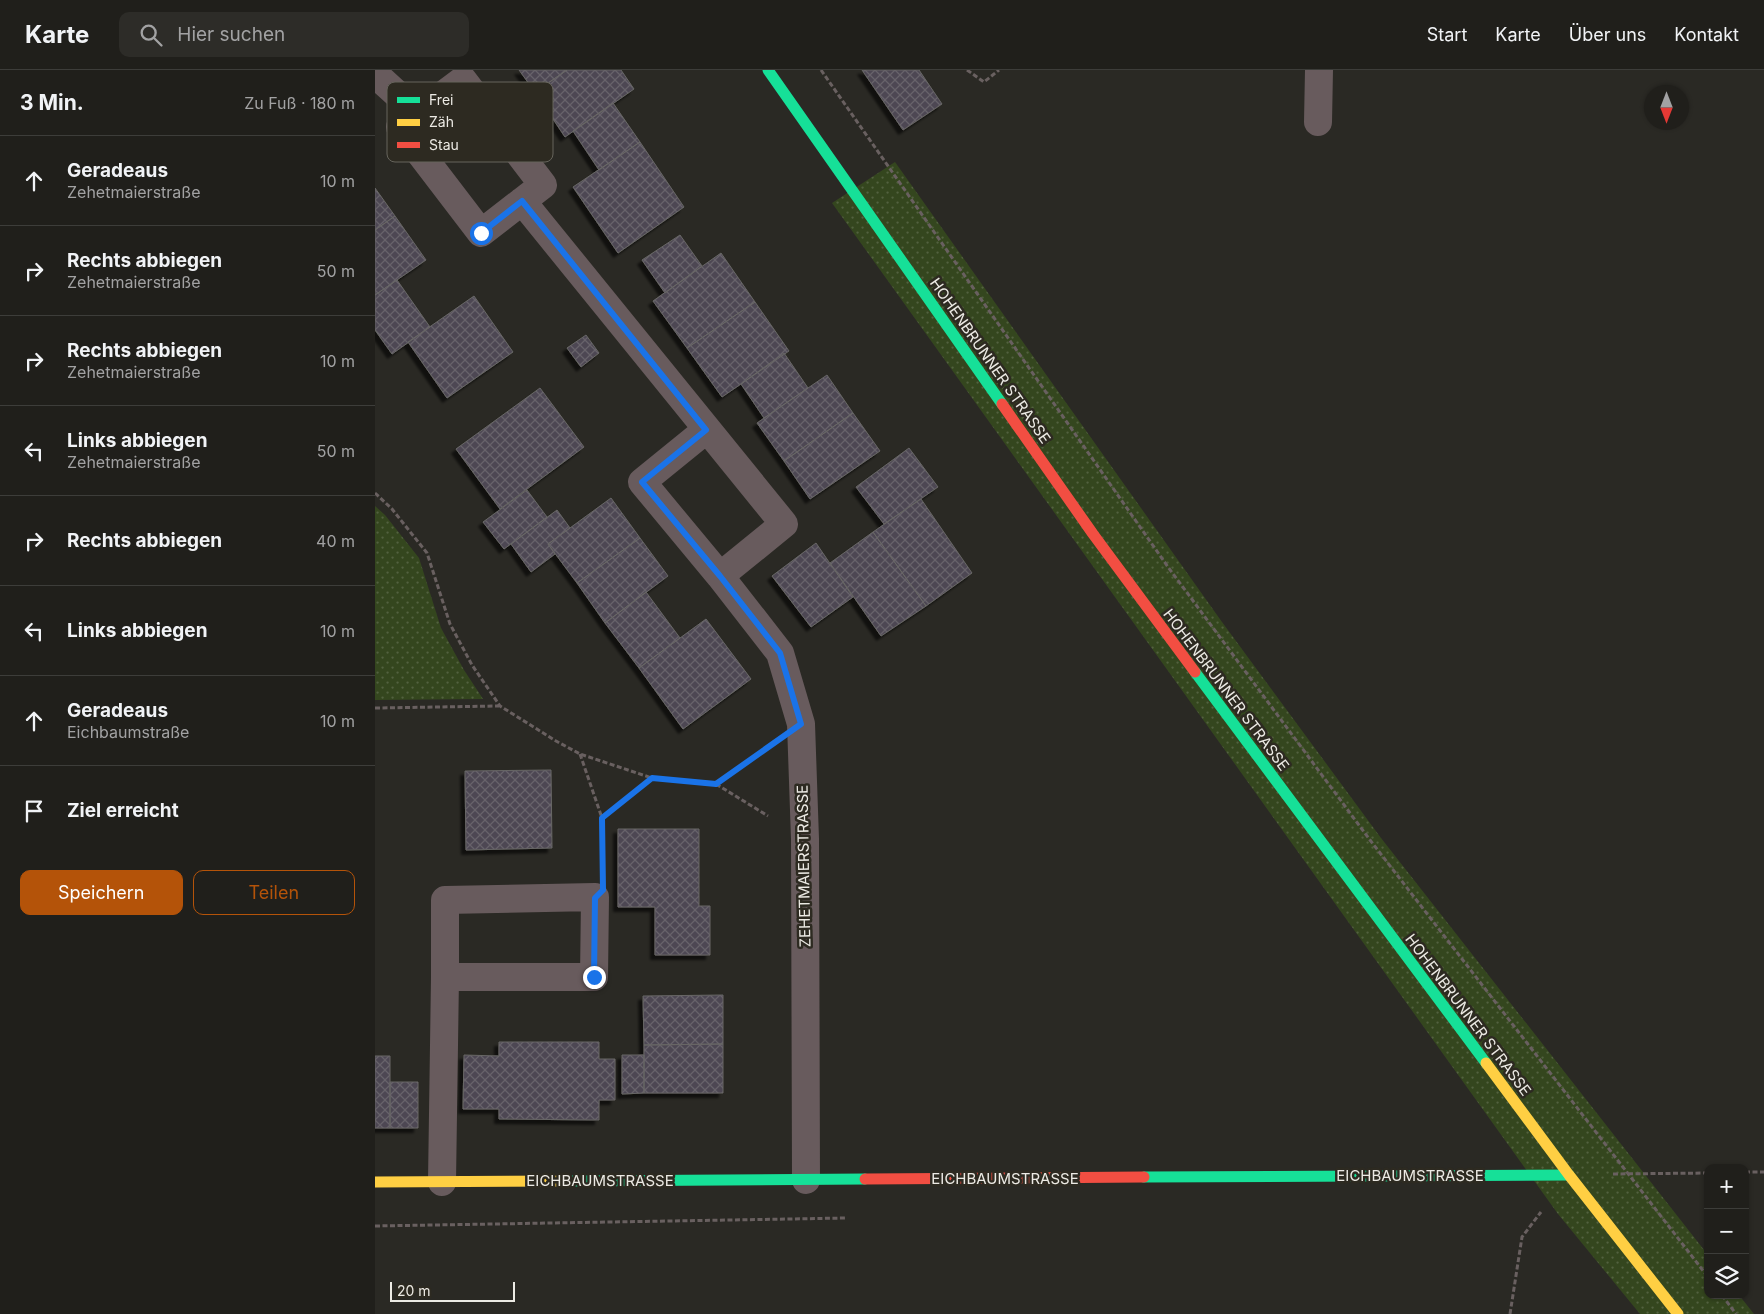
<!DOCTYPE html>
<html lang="de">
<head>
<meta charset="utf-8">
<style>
  body { margin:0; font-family:Inter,sans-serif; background:#2d2c28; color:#f1f3f6 }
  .controls { position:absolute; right:15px; bottom:15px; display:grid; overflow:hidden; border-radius:10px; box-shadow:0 1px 4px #0004 }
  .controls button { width:45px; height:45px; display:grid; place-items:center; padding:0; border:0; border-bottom:1px solid #3d3d3a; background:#201f1b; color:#f1f3f6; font:25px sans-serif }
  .compass { position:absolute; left:1269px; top:15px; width:45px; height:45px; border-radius:50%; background:#201f1b; box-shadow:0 1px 4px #0004; rotate:180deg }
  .scale { position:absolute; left:15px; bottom:12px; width:125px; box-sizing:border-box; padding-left:5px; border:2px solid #eceae4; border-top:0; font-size:14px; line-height:18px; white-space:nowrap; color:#eceae4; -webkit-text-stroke:4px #2d2a21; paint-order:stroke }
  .stop { position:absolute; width:15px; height:15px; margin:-11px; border:4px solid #1a73e8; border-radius:50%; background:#fff }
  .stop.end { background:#1a73e8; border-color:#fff; box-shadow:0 1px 5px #0008 }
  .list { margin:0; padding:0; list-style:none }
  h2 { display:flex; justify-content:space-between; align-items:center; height:65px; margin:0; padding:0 20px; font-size:21px }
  h2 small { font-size:16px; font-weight:400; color:#a2a2a3 }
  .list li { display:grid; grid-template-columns:32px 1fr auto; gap:15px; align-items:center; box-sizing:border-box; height:90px; padding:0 20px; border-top:1px solid #3d3d3a }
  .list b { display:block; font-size:19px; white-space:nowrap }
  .list p { margin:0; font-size:16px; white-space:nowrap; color:#a2a2a3 }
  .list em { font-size:16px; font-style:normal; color:#a2a2a3 }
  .actions { display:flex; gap:10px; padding:15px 20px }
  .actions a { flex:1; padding:11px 0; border:1px solid #b45309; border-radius:10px; text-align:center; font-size:18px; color:#b45309 }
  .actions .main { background:#b45309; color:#fff }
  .icon { flex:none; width:28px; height:28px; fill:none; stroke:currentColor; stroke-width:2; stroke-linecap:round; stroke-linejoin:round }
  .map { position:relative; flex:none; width:1389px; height:1244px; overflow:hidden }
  header { display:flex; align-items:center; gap:30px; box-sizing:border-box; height:70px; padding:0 25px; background:#201f1b; border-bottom:1px solid #3d3d3a }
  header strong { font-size:24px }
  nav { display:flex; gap:28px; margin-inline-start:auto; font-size:18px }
  .search { width:350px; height:45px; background:#2d2c28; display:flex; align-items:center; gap:12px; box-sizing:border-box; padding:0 18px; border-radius:10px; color:#a2a2a3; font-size:19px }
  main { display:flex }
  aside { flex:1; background:#201f1b }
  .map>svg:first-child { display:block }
</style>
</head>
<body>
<header>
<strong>Karte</strong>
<div class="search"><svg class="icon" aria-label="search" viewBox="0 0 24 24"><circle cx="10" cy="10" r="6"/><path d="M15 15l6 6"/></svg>Hier suchen</div>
<nav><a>Start</a><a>Karte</a><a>Über uns</a><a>Kontakt</a></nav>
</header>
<main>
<aside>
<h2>3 Min.<small>Zu Fuß · 180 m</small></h2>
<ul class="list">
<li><svg class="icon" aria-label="ahead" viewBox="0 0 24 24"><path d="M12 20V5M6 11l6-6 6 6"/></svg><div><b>Geradeaus</b><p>Zehetmaierstraße</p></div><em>10 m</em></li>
<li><svg class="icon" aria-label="right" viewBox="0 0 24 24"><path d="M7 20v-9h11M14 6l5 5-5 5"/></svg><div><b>Rechts abbiegen</b><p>Zehetmaierstraße</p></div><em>50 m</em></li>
<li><svg class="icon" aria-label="right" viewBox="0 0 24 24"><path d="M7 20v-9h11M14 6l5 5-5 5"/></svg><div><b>Rechts abbiegen</b><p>Zehetmaierstraße</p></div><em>10 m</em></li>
<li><svg class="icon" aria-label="left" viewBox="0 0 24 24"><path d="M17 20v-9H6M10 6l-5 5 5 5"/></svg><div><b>Links abbiegen</b><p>Zehetmaierstraße</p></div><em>50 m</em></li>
<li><svg class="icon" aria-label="right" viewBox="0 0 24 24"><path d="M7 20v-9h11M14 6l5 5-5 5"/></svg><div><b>Rechts abbiegen</b></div><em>40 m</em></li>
<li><svg class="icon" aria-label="left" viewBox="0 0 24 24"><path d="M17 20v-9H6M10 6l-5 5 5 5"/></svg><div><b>Links abbiegen</b></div><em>10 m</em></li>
<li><svg class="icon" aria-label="ahead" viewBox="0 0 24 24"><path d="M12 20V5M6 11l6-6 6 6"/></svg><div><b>Geradeaus</b><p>Eichbaumstraße</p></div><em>10 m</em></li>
<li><svg class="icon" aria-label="arrive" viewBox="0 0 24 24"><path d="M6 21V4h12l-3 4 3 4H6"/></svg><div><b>Ziel erreicht</b></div></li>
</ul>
<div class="actions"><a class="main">Speichern</a><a>Teilen</a></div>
</aside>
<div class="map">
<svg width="1389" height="1244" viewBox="0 0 1389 1244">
  <defs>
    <pattern id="grass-dots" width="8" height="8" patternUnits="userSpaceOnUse" patternTransform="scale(1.25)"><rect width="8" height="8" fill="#34461e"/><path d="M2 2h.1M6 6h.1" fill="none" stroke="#52613f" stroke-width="1.8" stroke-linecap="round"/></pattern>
    <pattern id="building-cross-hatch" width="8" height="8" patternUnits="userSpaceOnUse" patternTransform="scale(1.25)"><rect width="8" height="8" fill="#4d4752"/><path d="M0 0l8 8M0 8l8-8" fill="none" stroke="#67626b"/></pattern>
    <filter id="shadow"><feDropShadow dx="-4.5" dy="4.5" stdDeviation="1" flood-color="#0009"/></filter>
  </defs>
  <rect width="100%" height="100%" fill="#2a2924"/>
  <!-- grass -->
  <path fill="url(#grass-dots)" d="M520 92 847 552 1006 768 1333 1185V1225H1364L1379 1244H1265L1183 1144 457 133Z
    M0 436 10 445 44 488 66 558 89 600 108 629 0 630Z"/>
  <!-- building -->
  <path fill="url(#building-cross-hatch)" stroke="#686766" filter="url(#shadow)" d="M144 0H192L160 22Z
    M192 0H246L259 19 190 67 160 22Z
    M487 0H544L567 34 528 60Z
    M238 33 265 72 224 100 198 61Z
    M265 72 309 137 243 183 198 117Z
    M0 118 20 146 0 160Z
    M20 146 51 190 0 225V160Z
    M305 165 327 196 290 223 267 190Z
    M346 183 380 232 312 278 278 231Z
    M22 210 55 257 17 284 0 260V225Z
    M99 226 138 282 72 328 33 272Z
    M380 232 414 281 347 327 312 278Z
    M211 265 224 283 206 297 192 278Z
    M409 283 433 318 389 348 366 314Z
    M452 305 478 343 409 391 382 353Z
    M165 318 209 377 125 439 81 379Z
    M478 343 505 381 435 429 409 391Z
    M534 378 563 417 509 454 481 417Z
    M152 420 172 447 129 479 108 452Z
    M236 428 265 468 202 513 173 474Z
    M546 429 597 503 551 536 498 462Z
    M182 440 195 458 173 474 180 484 156 502 136 474Z
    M498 462 551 536 506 566 455 493Z
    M265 468 293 506 230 553 202 513Z
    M441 473 478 527 436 557 397 506Z
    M271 522 305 568 264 598 230 553Z
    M331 549 376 609 308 659 264 598Z
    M176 700 177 778 91 780 90 701Z
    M243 759H324V836H335V885H280V837H243Z
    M348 925V974L269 975 268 926Z
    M124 972H224V989H240V1030H224V1050L124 1049V1039H88L89 985 124 986Z
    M348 974V1023H269V975Z
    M247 985H269V1023L247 1024Z
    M0 986H15V1058H0Z
    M15 1012H43V1058H15Z"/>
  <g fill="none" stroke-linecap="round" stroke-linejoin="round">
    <!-- path -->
    <path stroke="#696060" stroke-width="3" stroke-dasharray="5 2.5" stroke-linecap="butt" d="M446 0 793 497 995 770 1333 1207
      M592 0 609 12 624 0
      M0 423 17 439 52 483 75 554 97 595 125 636 181 671 205 684 277 708 341 714 391 679
      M0 638 124 636
      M205 684 227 748V792
      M341 714 393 746
      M227 748 276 708
      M1370 1102H1389
      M1238 1104 1333 1103
      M0 1156 472 1148
      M1347 1225 1361 1244
      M1135 1244 1147 1167 1166 1142"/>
    <!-- street -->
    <path stroke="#685b5d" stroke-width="28" d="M0 4 44 44
      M88 10 168 115 106 163 25 57Z
      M943 52 944 0
      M147 131 409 454 345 506
      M331 360 267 412 345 506 405 583 426 654 430 769 431 1110
      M67 1112 70 907H219L220 827 70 830V907"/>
    <!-- fast -->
    <path stroke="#16e098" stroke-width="11" d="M393 0 627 334
      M820 602 1111 993
      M769 1107 1194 1105
      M193 1111 490 1109"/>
    <!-- slow -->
    <path stroke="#ffcf43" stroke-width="11" d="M1111 993 1194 1105 1303 1244
      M0 1112 193 1111"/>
    <!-- jam -->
    <path stroke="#f24e42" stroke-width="11" d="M627 334 718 464 820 602
      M490 1109 769 1107"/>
  </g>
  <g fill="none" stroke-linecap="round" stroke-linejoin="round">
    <!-- route -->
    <path stroke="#1a73e8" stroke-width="6" d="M106 163 147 131 331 360 267 412 345 506 405 583 426 654 341 714 277 708 227 748 228 820 220 828 219 907"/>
  </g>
  <g text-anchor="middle" stroke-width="5" stroke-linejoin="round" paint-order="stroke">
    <!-- street labels -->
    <g font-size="15" fill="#eceae4" stroke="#2d2a21">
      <text transform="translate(615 291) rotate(55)" y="5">HOHENBRUNNER STRASSE</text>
      <text transform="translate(851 620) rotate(53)" y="5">HOHENBRUNNER STRASSE</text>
      <text transform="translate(429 796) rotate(-91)" y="5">ZEHETMAIERSTRASSE</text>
      <text transform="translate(1093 945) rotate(53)" y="5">HOHENBRUNNER STRASSE</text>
      <text x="1035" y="1111">EICHBAUMSTRASSE</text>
      <text x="630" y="1114">EICHBAUMSTRASSE</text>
      <text x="225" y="1116">EICHBAUMSTRASSE</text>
    </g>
  </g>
  <!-- legend -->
  <rect x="12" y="12" width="166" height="80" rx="8" fill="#2d2a21" stroke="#66645c" stroke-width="1"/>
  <rect x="22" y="27" width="23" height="6" fill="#16e098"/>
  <rect x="22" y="49" width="23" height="7" fill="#ffcf43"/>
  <rect x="22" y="72" width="23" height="6" fill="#f24e42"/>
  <g font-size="14" fill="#eceae4">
    <text x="54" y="35">Frei</text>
    <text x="54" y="57">Zäh</text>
    <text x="54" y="80">Stau</text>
  </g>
</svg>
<div class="controls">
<button>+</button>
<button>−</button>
<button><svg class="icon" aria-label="layers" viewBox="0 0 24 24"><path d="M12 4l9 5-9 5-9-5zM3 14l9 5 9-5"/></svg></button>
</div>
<svg class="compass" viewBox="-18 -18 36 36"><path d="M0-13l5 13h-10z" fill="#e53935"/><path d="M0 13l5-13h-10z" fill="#a2a2a3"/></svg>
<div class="scale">20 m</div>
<div class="stop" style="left:106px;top:163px"></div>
<div class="stop end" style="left:219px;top:907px"></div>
</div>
</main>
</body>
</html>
